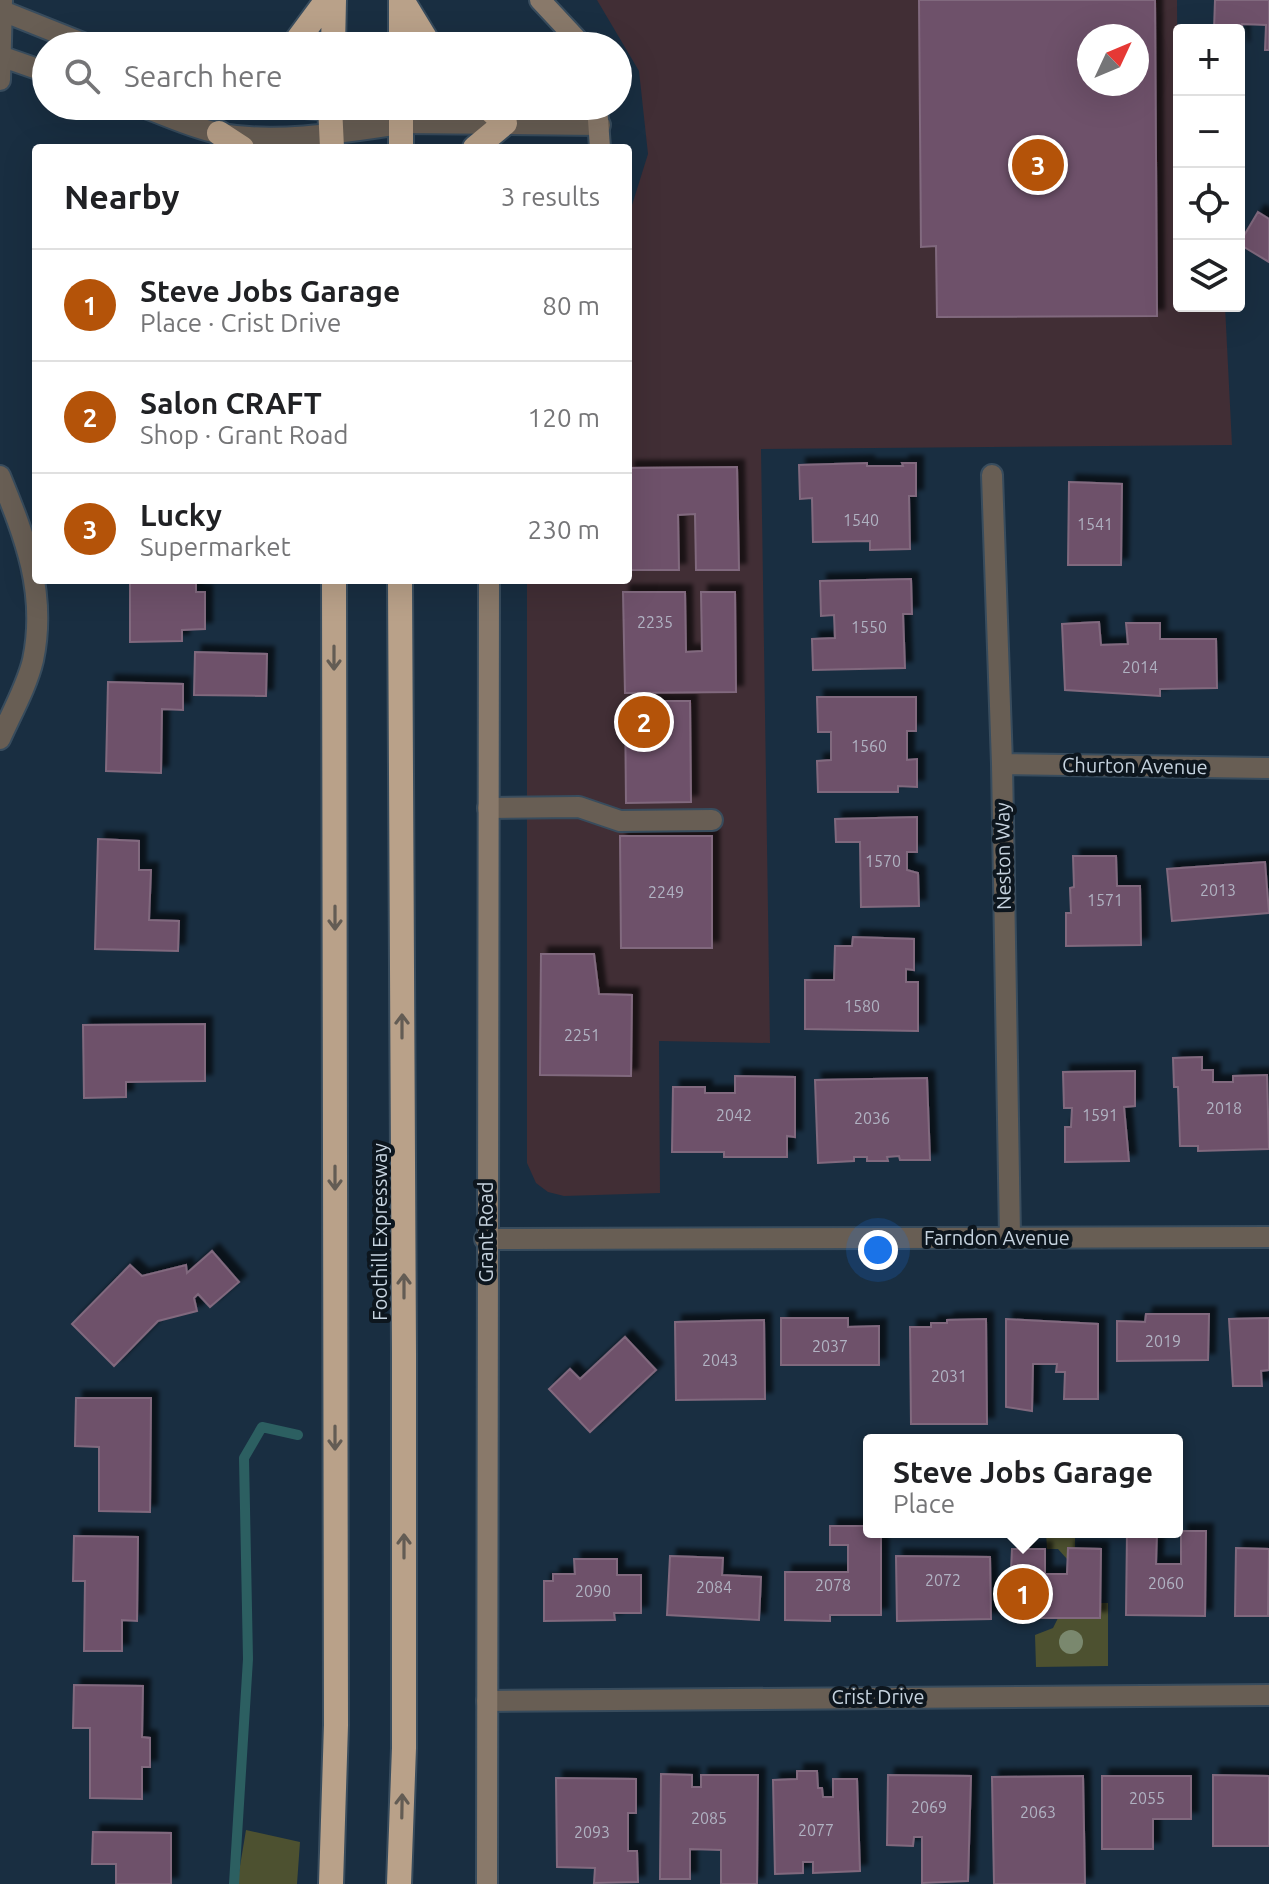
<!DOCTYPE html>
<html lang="en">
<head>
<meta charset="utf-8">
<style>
  body { margin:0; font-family:Ubuntu,sans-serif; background:#f6f6f6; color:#202124 }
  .controls { position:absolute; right:24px; top:24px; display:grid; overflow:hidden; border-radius:8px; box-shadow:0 8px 32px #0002 }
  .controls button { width:72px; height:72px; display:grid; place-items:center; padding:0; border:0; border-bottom:2px solid #e0e0e0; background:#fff; color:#202124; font:40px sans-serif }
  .compass { position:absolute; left:1077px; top:24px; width:72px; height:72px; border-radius:50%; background:#fff; box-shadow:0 8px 32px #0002; rotate:46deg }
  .you { position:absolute; left:878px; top:1250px; width:28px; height:28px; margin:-20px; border:6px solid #fff; border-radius:50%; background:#1a73e8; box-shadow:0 0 0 12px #1a73e833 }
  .badge { display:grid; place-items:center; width:52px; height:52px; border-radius:50%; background:#b45309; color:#fff; font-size:26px; font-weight:700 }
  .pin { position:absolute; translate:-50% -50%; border:4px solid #fff; box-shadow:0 2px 8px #0006 }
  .popup { position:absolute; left:863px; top:1434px; width:320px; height:104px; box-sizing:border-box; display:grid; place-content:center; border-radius:8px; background:#fff; filter:drop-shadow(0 2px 6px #0005); font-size:26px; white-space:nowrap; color:#757577 }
  .popup b { font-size:30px; color:#202124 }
  .popup::after { content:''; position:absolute; left:50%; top:100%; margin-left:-16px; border:16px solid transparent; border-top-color:#fff }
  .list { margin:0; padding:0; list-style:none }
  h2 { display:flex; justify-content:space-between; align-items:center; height:104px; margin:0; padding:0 32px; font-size:34px }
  h2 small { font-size:26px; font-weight:400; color:#757577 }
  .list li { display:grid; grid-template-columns:52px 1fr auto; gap:24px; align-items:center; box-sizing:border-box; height:112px; padding:0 32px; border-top:2px solid #e0e0e0 }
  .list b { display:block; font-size:30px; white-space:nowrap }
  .list p { margin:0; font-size:26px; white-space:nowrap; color:#757577 }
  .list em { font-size:26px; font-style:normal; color:#757577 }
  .icon { flex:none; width:44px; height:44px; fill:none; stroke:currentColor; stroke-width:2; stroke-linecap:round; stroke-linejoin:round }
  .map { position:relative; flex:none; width:1269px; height:1884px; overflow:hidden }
  .search { position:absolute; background:#fff; box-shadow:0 8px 32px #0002; left:32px; top:32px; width:600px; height:88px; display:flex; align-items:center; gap:20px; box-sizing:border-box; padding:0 28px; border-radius:44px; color:#757577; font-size:30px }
  .panel { position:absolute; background:#fff; box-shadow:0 8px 32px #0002; left:32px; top:144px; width:600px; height:440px; border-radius:8px }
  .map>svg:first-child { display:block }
</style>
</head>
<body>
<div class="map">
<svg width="1269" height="1884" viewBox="0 0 1269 1884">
  <defs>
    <filter id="shadow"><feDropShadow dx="7" dy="-7" stdDeviation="2" flood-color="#0009"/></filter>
  </defs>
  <rect width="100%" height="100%" fill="#192e41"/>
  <!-- commercial -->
  <path fill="#412e35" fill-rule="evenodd" d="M597 0H1177L1179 306H1225L1232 445 761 449 770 1043 659 1041 660 1193 564 1196 548 1192 536 1183 527 1163V580H628V218L648 154 639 71ZM1089 36H1137V84H1089Z"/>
  <!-- green -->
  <path fill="#4d5130" d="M1046 1532H1075V1548L1068 1549 1067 1559 1058 1549H1047Z
    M1100 1603H1108V1666L1036 1667 1035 1635 1053 1628 1058 1618H1100Z
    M246 1830 300 1842 297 1884H237Z"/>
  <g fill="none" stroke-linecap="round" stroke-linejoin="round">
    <!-- stream -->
    <path stroke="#2c5f61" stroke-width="10" d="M234 1884 248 1659 244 1458 262 1427 298 1435"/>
  </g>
  <!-- building -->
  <path fill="#6e516a" stroke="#81697e" stroke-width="2" fill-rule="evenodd" filter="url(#shadow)" d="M919 0H1155L1157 316 937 317 936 246 921 247ZM1089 36H1137V84H1089Z
    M1215 0H1269V50H1265L1266 25 1242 24V49L1239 30H1214Z
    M1258 212 1269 219V262L1239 244Z
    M867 463V466H903L902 463H916V496H909L910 549 870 550V541L813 542 812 498 800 499 799 465Z
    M737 467 739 570H696L695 514 678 515 679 570H628V468Z
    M1069 482 1122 484 1121 565H1068Z
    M911 579 912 614H903L905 668 813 670 812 639 835 638 834 615 821 616 820 581Z
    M130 580H196V592H205V629L182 630V641L130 642Z
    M623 592H685L686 652 702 651 701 592H735L736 692 625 693Z
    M1099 622 1101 645 1128 644 1126 623H1160V639H1216L1217 688 1160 689V696L1065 690 1062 624Z
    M195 652 267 654 266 696 194 695Z
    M108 682 183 684V710L162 709 161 773 106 771Z
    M817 697H916V731H907V760L917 759V787L898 786V792H818L817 761 831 760V732H818Z
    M625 701H690L691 802 626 803Z
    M917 817V852H907V870L918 873 919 906 861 907 860 842H836L835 819Z
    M620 836H712V948H621Z
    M98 839 139 841V870H151L149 920 179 921 178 951 95 949Z
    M1073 856H1116L1117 886H1140L1141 945 1066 946V913H1071L1070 888 1074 887Z
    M1265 862 1269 913 1172 921 1167 869Z
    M853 937 914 939V970L906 969V982H918V1031L805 1029V980H834L835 946H852Z
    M541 954H594L599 994 632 995 631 1076 540 1075Z
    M205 1024V1081L126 1082V1097L84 1098 83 1025Z
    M1202 1057V1070H1213V1082H1233V1076L1267 1075 1269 1149 1198 1151V1146H1180L1178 1087H1174L1173 1058Z
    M1135 1071V1106L1124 1107 1129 1161 1065 1162V1127H1071L1072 1108H1064L1063 1072Z
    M735 1076 795 1077V1137L787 1136V1157H724V1152H672L673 1087H705V1093H735Z
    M927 1078 930 1160H900L899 1156 887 1157 888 1161H867V1157H854V1161L818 1163 815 1080Z
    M212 1251 239 1282 210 1307 198 1294 194 1298 197 1311 158 1321 114 1366 72 1324 130 1265 142 1276 186 1265 187 1273Z
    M1146 1314H1209L1208 1360 1117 1361V1321L1145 1322Z
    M781 1318H848V1327L879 1326V1365H781Z
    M1269 1318V1370L1261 1371 1262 1386H1233L1229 1319Z
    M986 1319 987 1424H911L910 1327H931V1323H947V1320Z
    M1006 1319 1098 1324V1399H1064L1065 1372H1056L1057 1364H1033L1032 1411 1006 1407Z
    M764 1320 765 1399 676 1400 675 1322Z
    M625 1337 656 1370 590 1432 549 1389 570 1369 580 1379Z
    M76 1398H151L150 1512 99 1511V1447L75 1446Z
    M830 1526H869V1532H881V1615H830V1621L785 1620V1572H848V1545H830Z
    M1181 1531H1206L1205 1616 1126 1615 1127 1532H1157L1156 1564H1181Z
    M74 1536 138 1537 137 1621 122 1620V1651H84L85 1581H73Z
    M1068 1548 1101 1549 1100 1618H1037V1613L1009 1612 1012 1549H1045V1574H1067Z
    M1236 1548 1269 1549 1268 1616H1235Z
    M670 1556 723 1558 722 1575 761 1577 759 1620 667 1615Z
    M896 1556 990 1557 991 1619 897 1621Z
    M574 1559H617V1575H641V1613H614L615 1620 544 1621V1581H553V1574H575Z
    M74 1685 143 1686 142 1737 150 1738V1767H142V1799L90 1798V1728H73Z
    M797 1771H817L818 1788H822L823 1797H833V1779H857L860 1871 813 1873V1862H803V1873L775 1874 773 1780 797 1779Z
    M661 1774 692 1775V1787H701V1775H758L757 1884H721V1850L690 1849V1879H660Z
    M888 1775 971 1776 968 1881 922 1883V1837H914L913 1846 887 1845Z
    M1213 1775 1269 1776V1846H1213Z
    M1083 1776 1085 1884H994L992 1777Z
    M1102 1776H1191V1819H1153V1849H1102Z
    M556 1778 636 1779V1813H628V1851H637L638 1882 594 1883 595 1868 557 1867Z
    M93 1832 171 1833V1884H116V1864H92Z"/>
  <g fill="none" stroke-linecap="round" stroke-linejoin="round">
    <!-- lane casing -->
    <g stroke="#384c5d" stroke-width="24">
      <path id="lane" d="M488 808 579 807 620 821 712 820"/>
    </g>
    <!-- street casing -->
    <g stroke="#384c5d" stroke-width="24">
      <path id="street" d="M0 10 90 46
        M0 56 46 72
        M0 80 2 1
        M140 106C166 115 194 129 222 134 275 143 334 134 387 126
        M280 106 330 110 401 123 600 125
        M992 475 1002 764 1010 1237
        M0 476C25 537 47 593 33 660 27 686 11 714 0 739
        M1002 764 1269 768
        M485 1239 1269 1237
        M487 1701 1269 1695"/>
    </g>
    <!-- secondary casing -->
    <g stroke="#384c5d" stroke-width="24">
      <path id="secondary" d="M540 0 583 46
        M597 106 600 148
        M487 1884 489 580"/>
    </g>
    <!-- highway casing -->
    <g stroke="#384c5d" stroke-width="28">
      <path id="highway" d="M402 0 430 46
        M293 46 327 0
        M333 46 334 0
        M401 46V0
        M330 106 332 148
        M401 106V148
        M219 133 242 148
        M475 148 505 123 486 106
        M331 1884 336 1725 334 580
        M399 1884 404 1748V1354L400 580"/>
    </g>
    <!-- lane -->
    <use href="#lane" stroke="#685e54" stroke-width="20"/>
    <!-- street -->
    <use href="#street" stroke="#685e54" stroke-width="20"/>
    <!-- secondary -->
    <use href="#secondary" stroke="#89796a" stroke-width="20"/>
    <!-- highway -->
    <use href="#highway" stroke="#b9a189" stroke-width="24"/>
  </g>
  <!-- trees -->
  <circle fill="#7a886e" cx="1071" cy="1642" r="12"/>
  <!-- one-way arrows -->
  <defs><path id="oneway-shaft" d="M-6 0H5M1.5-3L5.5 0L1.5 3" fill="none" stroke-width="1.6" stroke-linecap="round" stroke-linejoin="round" transform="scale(2)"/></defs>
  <g stroke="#635c54">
    <use href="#oneway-shaft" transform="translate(334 658) rotate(90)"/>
    <use href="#oneway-shaft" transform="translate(335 918) rotate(90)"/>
    <use href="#oneway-shaft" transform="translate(402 1026) rotate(-90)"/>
    <use href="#oneway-shaft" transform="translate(335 1178) rotate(90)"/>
    <use href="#oneway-shaft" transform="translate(404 1286) rotate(-90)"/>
    <use href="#oneway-shaft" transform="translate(335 1438) rotate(90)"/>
    <use href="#oneway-shaft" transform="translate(404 1546) rotate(-90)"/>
    <use href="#oneway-shaft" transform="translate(402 1806) rotate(-89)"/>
  </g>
  <g text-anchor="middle" stroke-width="8" stroke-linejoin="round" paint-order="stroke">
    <!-- number labels -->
    <g font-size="16" fill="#b0b2c2">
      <text x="861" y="526">1540</text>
      <text x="1095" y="530">1541</text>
      <text x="655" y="628">2235</text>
      <text x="869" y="633">1550</text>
      <text x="1140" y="673">2014</text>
      <text x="869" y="752">1560</text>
      <text x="883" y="867">1570</text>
      <text x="1218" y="896">2013</text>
      <text x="666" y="898">2249</text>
      <text x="1105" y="906">1571</text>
      <text x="862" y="1012">1580</text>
      <text x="582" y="1041">2251</text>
      <text x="1224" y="1114">2018</text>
      <text x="734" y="1121">2042</text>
      <text x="1100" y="1121">1591</text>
      <text x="872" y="1124">2036</text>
      <text x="1163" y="1347">2019</text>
      <text x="830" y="1352">2037</text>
      <text x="720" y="1366">2043</text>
      <text x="949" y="1382">2031</text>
      <text x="943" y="1586">2072</text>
      <text x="1166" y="1589">2060</text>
      <text x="833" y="1591">2078</text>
      <text x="714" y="1593">2084</text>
      <text x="593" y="1597">2090</text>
      <text x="1147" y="1804">2055</text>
      <text x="929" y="1813">2069</text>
      <text x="1038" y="1818">2063</text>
      <text x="709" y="1824">2085</text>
      <text x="816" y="1836">2077</text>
      <text x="592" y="1838">2093</text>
    </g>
    <!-- street labels -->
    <g font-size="20" fill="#c6d3df" stroke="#0d161e">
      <text transform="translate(1135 766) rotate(1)" y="7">Churton Avenue</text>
      <text transform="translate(1003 856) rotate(-91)" y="7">Neston Way</text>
      <text transform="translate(380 1232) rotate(-90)" y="7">Foothill Expressway</text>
      <text transform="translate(486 1232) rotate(-90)" y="7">Grant Road</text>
      <text x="997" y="1245">Farndon Avenue</text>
      <text x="878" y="1704">Crist Drive</text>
    </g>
  </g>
</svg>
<div class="controls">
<button>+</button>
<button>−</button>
<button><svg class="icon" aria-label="locate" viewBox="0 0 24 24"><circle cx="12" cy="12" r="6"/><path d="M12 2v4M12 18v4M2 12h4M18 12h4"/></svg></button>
<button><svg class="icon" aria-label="layers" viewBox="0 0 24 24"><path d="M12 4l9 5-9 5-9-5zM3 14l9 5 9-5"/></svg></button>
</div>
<svg class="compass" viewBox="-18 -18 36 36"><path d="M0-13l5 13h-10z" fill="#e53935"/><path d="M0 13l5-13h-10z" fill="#757577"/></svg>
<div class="you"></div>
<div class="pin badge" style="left:1023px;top:1594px">1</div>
<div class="popup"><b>Steve Jobs Garage</b>Place</div>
<div class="pin badge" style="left:644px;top:722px">2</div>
<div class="pin badge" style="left:1038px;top:165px">3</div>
<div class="search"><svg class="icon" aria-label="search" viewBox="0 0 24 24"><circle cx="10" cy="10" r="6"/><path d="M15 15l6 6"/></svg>Search here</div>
<section class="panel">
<h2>Nearby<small>3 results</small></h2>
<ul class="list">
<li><span class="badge">1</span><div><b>Steve Jobs Garage</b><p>Place · Crist Drive</p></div><em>80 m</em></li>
<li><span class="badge">2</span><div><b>Salon CRAFT</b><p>Shop · Grant Road</p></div><em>120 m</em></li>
<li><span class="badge">3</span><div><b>Lucky</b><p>Supermarket</p></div><em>230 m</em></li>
</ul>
</section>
</div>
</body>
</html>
